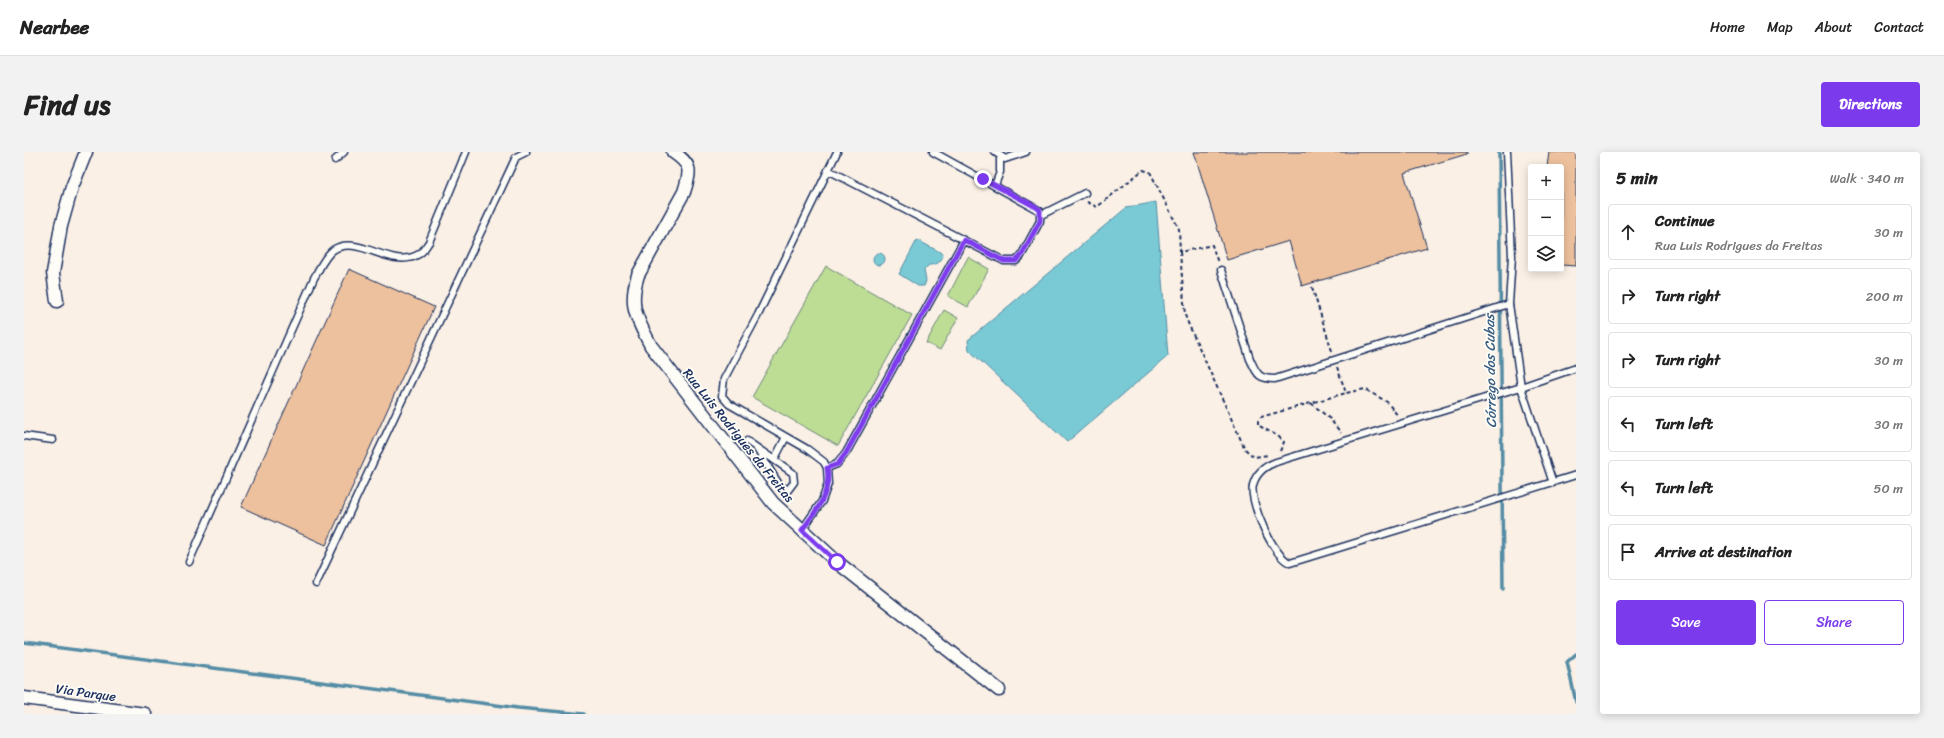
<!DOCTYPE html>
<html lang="en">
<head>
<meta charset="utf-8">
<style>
  body { margin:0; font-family:Sriracha,sans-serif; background:#f2f2f2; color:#222 }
  .controls { position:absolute; right:12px; top:12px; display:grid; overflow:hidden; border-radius:4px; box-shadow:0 2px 10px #0003 }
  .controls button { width:36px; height:36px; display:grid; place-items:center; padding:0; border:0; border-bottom:1px solid #e0e0e0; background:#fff; color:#222; font:20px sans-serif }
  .stop { position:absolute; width:12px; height:12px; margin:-9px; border:3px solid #7c3aed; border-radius:50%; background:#fff }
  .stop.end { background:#7c3aed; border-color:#fff; box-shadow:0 1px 4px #0008 }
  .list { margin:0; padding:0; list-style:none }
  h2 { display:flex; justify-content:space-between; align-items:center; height:52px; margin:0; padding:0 16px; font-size:17px }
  h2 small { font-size:13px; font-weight:400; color:#767676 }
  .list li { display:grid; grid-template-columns:26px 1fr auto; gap:12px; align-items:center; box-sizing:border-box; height:56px; margin:0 8px 8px; padding:0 8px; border:1px solid #e0e0e0; border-radius:4px }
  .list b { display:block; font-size:15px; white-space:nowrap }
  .list p { margin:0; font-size:13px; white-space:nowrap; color:#767676 }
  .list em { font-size:13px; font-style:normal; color:#767676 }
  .actions { display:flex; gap:8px; padding:12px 16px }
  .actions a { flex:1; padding:9px 0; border:1px solid #7c3aed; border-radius:4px; text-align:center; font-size:14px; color:#7c3aed }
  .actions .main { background:#7c3aed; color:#fff }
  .icon { flex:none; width:22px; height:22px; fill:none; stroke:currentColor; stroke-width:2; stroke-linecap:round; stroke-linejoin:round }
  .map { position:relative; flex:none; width:1552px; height:562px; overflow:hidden; border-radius:4px }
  header { display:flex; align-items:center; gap:24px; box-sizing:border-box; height:56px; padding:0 20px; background:#fff; border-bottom:1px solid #e0e0e0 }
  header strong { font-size:19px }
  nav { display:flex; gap:22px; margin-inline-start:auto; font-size:14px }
  .intro { display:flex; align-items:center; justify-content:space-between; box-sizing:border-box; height:96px; padding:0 24px }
  h1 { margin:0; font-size:28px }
  .button { padding:10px 18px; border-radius:4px; background:#7c3aed; color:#fff; font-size:14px; font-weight:700 }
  main { display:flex; gap:24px; padding:0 24px }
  aside { flex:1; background:#fff; border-radius:4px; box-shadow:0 2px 10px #0003 }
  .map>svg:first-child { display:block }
</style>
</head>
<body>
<header>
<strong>Nearbee</strong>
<nav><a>Home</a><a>Map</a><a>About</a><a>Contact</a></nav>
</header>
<div class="intro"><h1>Find us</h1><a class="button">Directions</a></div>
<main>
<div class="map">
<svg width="1552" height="562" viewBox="0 0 1552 562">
  <rect width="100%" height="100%" fill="#faf0e5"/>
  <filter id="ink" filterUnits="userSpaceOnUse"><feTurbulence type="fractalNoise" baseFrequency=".025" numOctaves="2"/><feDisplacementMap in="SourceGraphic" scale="8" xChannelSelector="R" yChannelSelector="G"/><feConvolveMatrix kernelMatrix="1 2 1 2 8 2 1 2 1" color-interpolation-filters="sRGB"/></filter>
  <g filter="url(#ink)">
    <!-- green -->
    <path fill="#bddc94" stroke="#6c8679" d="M944 105 965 117 944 155 924 144Z
      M802 114 888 163 814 294 728 245Z
      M920 158 934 166 916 198 902 191Z"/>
    <!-- water -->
    <path fill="#7acad5" stroke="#548ca5" d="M1132 50 1144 204 1043 290 945 198 944 188 1102 56Z
      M893 88 916 100 919 104C916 111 912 113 905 113L900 118 902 129 900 134H894L875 122Z
      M849 107a6 6 0 1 1 12 0a6 6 0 1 1-12 0Z"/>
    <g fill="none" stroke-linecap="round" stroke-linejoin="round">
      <!-- stream -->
      <path stroke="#548ca5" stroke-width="3.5" d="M1475 0 1479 437
        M0 491 494 556 560 562
        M1552 502 1543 510 1552 550"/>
    </g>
    <!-- building -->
    <path fill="#edc19d" stroke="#1b2f5e" d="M1170 0H1443V2L1380 21 1403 96 1278 134 1265 89 1203 108Z
      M1525 0H1552V114L1537 113V15H1523Z
      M325 117 410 155 302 393 217 355Z"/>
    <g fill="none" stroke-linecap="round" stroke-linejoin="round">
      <!-- lane casing -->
      <g stroke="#1b2f5e" stroke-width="9">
        <path id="lane" d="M971 0 981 7 1002 0
          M1483 0 1488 104 1485 152 1497 235 1529 331
          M311 8 320 0
          M804 18 980 109H992L997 104 1016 69V59L909 0
          M971 33 976 20V4
          M1017 63 1061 41
          M1197 118 1226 207C1233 222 1234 227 1251 227L1485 152
          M1552 216 1497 235 1252 310C1241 314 1232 321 1229 333 1225 350 1249 404 1266 411L1552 323
          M0 284 29 288
          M723 289 769 321 770 330 764 338 756 334 733 297
          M750 308 762 285
          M803 316 813 312 822 301 940 88
          M778 378 798 349 804 332 803 316 800 310 783 297 705 252 698 244 700 227 734 163 813 0
          M165 410 290 126C296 116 300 105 309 98 334 81 368 119 395 102 399 100 402 94 405 90L442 0
          M292 432 492 5 502 0"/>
      </g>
      <!-- street casing -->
      <g stroke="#1b2f5e" stroke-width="15">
        <path id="street" d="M649 0C668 13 667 18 660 40L614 123C604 154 613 167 627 194L749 351 813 410 975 538
          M33 149 29 121 37 74 48 35 62 0
          M0 546 121 562"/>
      </g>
      <!-- path -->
      <path stroke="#1b2f5e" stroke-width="2" stroke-dasharray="4 3" stroke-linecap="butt" d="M1063 50 1073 55 1119 18 1126 20 1155 77 1156 100 1188 93 1194 111
        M1156 100 1161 163 1164 171 1221 297 1230 305 1244 303
        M1288 135 1308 199
        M1313 215 1322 241 1341 237 1363 250 1374 264
        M1287 251 1306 267 1317 281
        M1256 299 1260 290 1255 285 1234 273V269L1237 265 1322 241"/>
      <!-- lane -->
      <use href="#lane" stroke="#fdfcf7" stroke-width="6"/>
      <!-- street -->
      <use href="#street" stroke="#fdfcf7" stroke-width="12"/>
    </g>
  </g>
  <g fill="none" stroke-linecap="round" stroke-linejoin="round" filter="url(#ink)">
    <!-- route -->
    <path stroke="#7c3aed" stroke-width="5" d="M813 410 778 378C791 361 808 340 803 316L814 312 822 301 940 88 980 109H992L997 104 1016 69V58L1012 55 959 27"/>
  </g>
  <g text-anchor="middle" stroke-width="3.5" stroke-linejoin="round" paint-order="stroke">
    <!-- street labels -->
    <g font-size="13" fill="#1b2f5e" stroke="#fdfcf7">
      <text transform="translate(715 283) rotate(51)" y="5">Rua Luis Rodrigues da Freitas</text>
      <text transform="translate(62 540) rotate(8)" y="5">Via Parque</text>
    </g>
    <!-- water labels -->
    <g font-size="14" font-style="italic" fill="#385e82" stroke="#fdfcf7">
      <text transform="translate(1466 219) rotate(-91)" y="5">Córrego dos Cubas</text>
    </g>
  </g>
</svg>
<div class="controls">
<button>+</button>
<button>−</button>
<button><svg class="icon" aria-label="layers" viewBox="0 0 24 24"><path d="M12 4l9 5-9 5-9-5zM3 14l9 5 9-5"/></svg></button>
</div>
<div class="stop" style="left:813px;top:410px"></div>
<div class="stop end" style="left:959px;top:27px"></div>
</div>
<aside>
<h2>5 min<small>Walk · 340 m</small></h2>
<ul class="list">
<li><svg class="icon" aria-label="ahead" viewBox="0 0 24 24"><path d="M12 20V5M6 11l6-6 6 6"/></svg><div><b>Continue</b><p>Rua Luis Rodrigues da Freitas</p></div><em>30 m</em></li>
<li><svg class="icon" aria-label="right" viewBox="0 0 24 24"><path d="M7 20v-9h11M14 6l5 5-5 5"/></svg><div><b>Turn right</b></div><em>200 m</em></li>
<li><svg class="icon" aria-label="right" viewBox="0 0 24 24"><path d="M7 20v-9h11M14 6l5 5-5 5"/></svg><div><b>Turn right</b></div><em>30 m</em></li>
<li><svg class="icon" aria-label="left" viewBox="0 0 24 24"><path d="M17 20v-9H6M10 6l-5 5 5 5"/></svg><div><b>Turn left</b></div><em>30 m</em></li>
<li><svg class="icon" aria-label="left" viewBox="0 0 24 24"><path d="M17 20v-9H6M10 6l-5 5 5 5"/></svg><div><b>Turn left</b></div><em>50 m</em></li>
<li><svg class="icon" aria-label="arrive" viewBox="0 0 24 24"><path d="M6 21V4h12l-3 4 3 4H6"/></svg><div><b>Arrive at destination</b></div></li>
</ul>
<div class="actions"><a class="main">Save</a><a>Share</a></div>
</aside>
</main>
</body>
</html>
